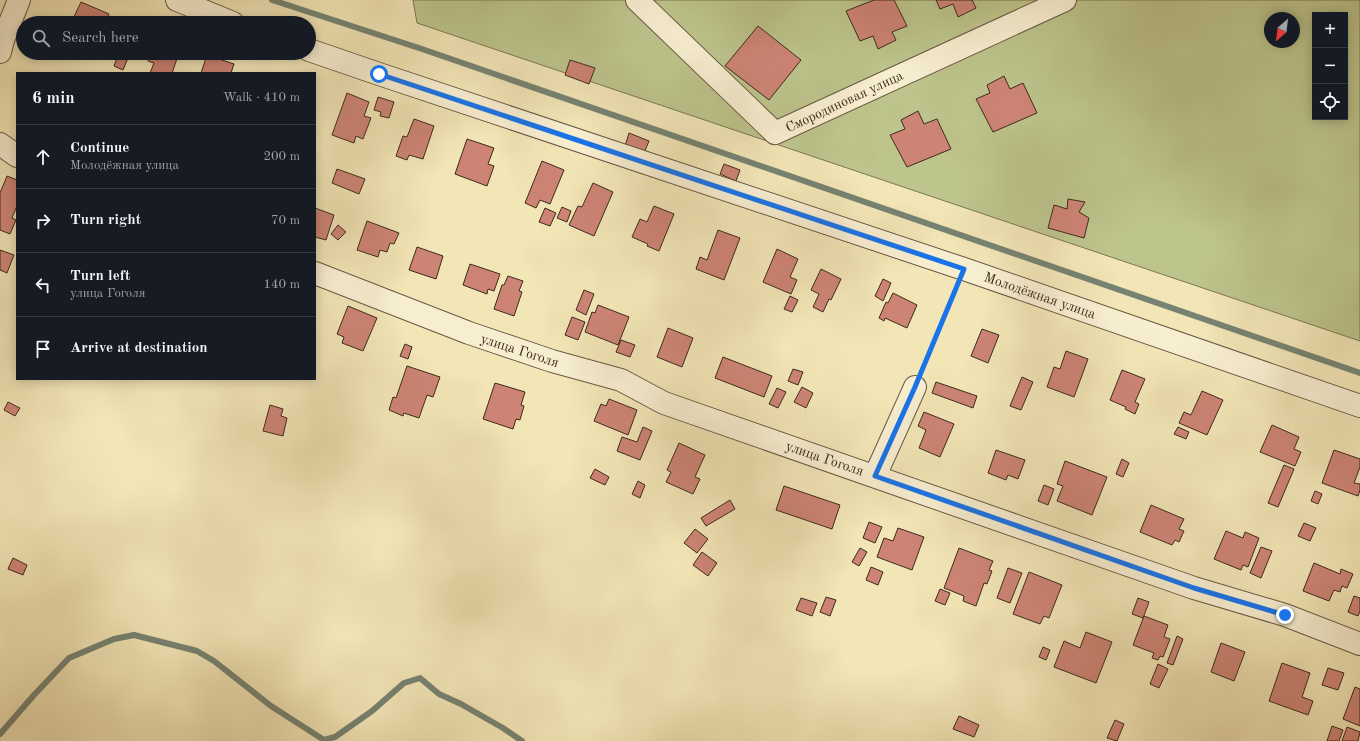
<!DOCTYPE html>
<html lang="en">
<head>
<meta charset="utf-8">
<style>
  body { margin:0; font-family:"Old Standard TT",serif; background:#20242c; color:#f1f3f6 }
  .controls { position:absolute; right:12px; top:12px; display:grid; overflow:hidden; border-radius:0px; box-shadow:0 2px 10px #0003 }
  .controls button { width:36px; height:36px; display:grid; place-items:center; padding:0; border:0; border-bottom:1px solid #363941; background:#171b24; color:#f1f3f6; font:20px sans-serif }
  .compass { position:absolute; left:1264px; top:12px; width:36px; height:36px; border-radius:50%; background:#171b24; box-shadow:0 2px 10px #0003; rotate:208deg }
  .stop { position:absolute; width:12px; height:12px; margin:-9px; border:3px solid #1a73e8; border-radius:50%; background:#fff }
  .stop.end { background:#1a73e8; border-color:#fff; box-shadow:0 1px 4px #0008 }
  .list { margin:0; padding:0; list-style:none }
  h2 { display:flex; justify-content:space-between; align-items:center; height:52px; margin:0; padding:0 16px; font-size:17px }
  h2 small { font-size:13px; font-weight:400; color:#9ea1a6 }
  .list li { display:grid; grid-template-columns:26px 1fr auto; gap:12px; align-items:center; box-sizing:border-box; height:64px; padding:0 16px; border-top:1px solid #363941 }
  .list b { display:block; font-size:15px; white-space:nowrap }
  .list p { margin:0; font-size:13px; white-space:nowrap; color:#9ea1a6 }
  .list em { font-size:13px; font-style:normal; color:#9ea1a6 }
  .icon { flex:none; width:22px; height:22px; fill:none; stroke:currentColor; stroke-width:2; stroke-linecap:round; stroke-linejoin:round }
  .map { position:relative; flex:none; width:1360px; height:741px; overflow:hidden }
  .search { position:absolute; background:#171b24; box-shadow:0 2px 10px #0003; left:16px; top:16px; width:300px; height:44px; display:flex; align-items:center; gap:10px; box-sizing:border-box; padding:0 14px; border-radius:22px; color:#9ea1a6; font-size:15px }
  .panel { position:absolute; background:#171b24; box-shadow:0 2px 10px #0003; left:16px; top:72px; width:300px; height:308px; border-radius:0px }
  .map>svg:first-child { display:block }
</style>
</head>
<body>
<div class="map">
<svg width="1360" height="741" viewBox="0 0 1360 741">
  <rect width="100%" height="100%" fill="#f2e5b6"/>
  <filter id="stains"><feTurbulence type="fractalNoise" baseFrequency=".005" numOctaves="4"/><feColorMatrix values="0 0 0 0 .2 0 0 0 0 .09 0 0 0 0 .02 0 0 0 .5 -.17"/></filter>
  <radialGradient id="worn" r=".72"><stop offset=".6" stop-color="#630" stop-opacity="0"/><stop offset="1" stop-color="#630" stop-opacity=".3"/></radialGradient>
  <!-- green -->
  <path fill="#bdc48c" stroke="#7c7754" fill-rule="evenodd" d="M413 0H1360V341L417 23ZM1315 15H1345V117H1315ZM1270 18H1294V42H1270Z"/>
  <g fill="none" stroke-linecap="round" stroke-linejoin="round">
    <!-- stream -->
    <path stroke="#768372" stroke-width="6" d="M272 0 422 49 1360 373
      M0 734 34 695 69 658 114 639 134 635 197 651 214 661 271 706 324 740 335 737 372 711 404 683 420 678 439 694 461 704 503 728 522 741"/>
  </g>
  <!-- building -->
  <path fill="#cd8475" stroke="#3c2a1d" d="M874 0H894L907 26 892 32 896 40 878 49 873 36 860 41 846 11Z
    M936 0H972L976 8 958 17 953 4 940 9Z
    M81 2 109 14 105 23H71Z
    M146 17 160 23H143Z
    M758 26 801 60 769 100 725 66Z
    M119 53H130L123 70 114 66Z
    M150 53H179L172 73H150L154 63 148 61Z
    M207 55 234 64 231 73H201Z
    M570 60 595 68 589 84 565 75Z
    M1004 76 1010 89 1023 83 1037 113 993 132 976 99 990 93 987 85Z
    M347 93 369 102 364 116 371 118 363 139 356 136 354 143 332 135Z
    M378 97 394 102 389 118 380 116 381 112 374 110Z
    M918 111 924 124 937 119 951 149 907 167 890 135 905 129 901 120Z
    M414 119 434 126 423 159 409 155 407 160 396 156 403 136 407 137Z
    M629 133 649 141 644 153 625 146Z
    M467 139 494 148 488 164 494 166 487 186 455 174Z
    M542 161 564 170 550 204 540 200 536 208 525 203Z
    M724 164 740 170 736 181 720 174Z
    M337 169 365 179 359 194 332 183Z
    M7 176 17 180V206L12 218 16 220 10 234 0 230V193Z
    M593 183 613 192 594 236 569 225 578 206 582 207Z
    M1068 199 1085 202 1079 212 1089 218 1084 238 1048 228 1054 205 1067 209Z
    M654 206 674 214 659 251 647 246 648 244 632 237 640 219 647 222Z
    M562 207 571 211 567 222 557 218Z
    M315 208 334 215 326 240 315 237Z
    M545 208 556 213 550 226 539 222Z
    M367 221 399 233 394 244 390 243 387 252 380 250 378 257 357 250Z
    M338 225 346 232 338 240 331 234Z
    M718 230 740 238 724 280 696 269 700 257 707 260Z
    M417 247 443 256 436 279 409 270Z
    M777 249 798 259 790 277 797 280 791 294 763 282Z
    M0 250 14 255 7 273 0 270Z
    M470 264 500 274 494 291 488 289 487 294 463 285Z
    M821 269 841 279 831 300 829 299 823 312 813 307 819 294 811 290Z
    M508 276 523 281 519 291 522 292 514 316 494 309 502 285H504Z
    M883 279 891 283 883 301 875 296Z
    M584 290 594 294 586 315 576 310Z
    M893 293 917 305 907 328 885 318 884 321 879 318 886 302 888 303Z
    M790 296 798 300 792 312 784 309Z
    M598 305 629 317 618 345 585 332 592 312 595 313Z
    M348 306 377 318 363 351 342 343 344 337 337 334Z
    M572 317 585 322 578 340 565 335Z
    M668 328 693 338 682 367 657 357Z
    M982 329 999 335 988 363 971 356Z
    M621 340 635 345 630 357 616 352Z
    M405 344 412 347 408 359 400 356Z
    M1066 351 1088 359 1074 397 1047 387 1054 367 1060 369Z
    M723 357 772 376 764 397 715 378Z
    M407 366 440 377 433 397 427 395 419 418 404 413 403 416 389 410 393 397 396 398Z
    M793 369 803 372 798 385 788 381Z
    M1122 370 1145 379 1135 402 1139 404 1135 414 1125 409 1126 407 1110 400Z
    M1022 377 1033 382 1021 410 1010 406Z
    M936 382 977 396 973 408 932 393Z
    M495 383 525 392 521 405 524 406 520 420 516 419 513 429 483 419Z
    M802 387 813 393 806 408 794 402Z
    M777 388 786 392 778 408 769 404Z
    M1202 391 1223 400 1207 435 1179 423 1184 412 1191 415Z
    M609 399 637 410 628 435 594 421 601 404 606 406Z
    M8 402 20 408 15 416 4 410Z
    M270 405 283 409 281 416 287 418 283 436 263 431Z
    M924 412 954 424 940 457 919 448 926 430 918 426Z
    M1272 425 1299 437 1294 449 1301 452 1295 466 1260 452Z
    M643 427 652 431 640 460 617 451 622 437 637 442Z
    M1178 427 1189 432 1186 439 1174 434Z
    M679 443 705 455 695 477 700 479 693 494 666 482 671 472 667 470Z
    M996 450 1025 460 1018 479 1008 475 1006 480 988 473Z
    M1334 450 1360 459V467L1354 483 1360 484V490L1358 496 1322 483Z
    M1122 459 1129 463 1123 477 1116 474Z
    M1065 461 1107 477 1092 515 1057 501 1063 486 1057 484Z
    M1284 465 1294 469 1278 507 1268 503Z
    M595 469 609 477 605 485 590 478Z
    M638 481 645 485 640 498 632 494Z
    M1044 485 1054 489 1048 505 1038 501Z
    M784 486 840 505 832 529 776 510Z
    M1315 491 1322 494 1318 504 1311 501Z
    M730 500 735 509 706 526 701 518Z
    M1151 505 1184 519 1179 529 1184 531 1179 542 1175 540 1172 545 1140 532Z
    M869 522 882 527 875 543 863 538Z
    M1304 523 1316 528 1310 541 1298 536Z
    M898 528 924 537 912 570 877 557 884 538 893 541Z
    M695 529 708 539 697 553 684 543Z
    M1226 531 1243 538 1245 532 1259 538 1248 567 1243 565 1241 570 1214 559Z
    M1261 547 1272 551 1261 578 1250 573Z
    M860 548 867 552 859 566 852 562Z
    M959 548 993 561 989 570 992 571 987 584 984 583 976 606 963 601 964 596 944 588Z
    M702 552 717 563 708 576 693 565Z
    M13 558 27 565 23 575 8 569Z
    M1314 563 1340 574 1341 569 1353 574 1347 588 1342 586 1340 592 1334 590 1329 601 1303 591Z
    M871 567 883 572 878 585 866 580Z
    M1008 568 1022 573 1010 603 997 598Z
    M1029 572 1062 585 1049 618 1044 616 1040 624 1013 614Z
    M940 589 950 593 945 605 935 601Z
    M1354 596 1360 598V611L1358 616 1348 612Z
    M826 597 836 600 830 616 820 612Z
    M801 598 817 603 812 616 796 610Z
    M1138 598 1149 602 1143 618 1132 614Z
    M1144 616 1168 625 1164 637 1170 639 1163 657 1160 656 1158 660 1152 658 1154 653 1133 645Z
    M1086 632 1112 642 1096 683 1054 667 1064 641 1080 648Z
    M1177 636 1183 639 1173 665 1167 663Z
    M1221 643 1245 652 1234 681 1211 672Z
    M1043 647 1050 650 1046 660 1039 657Z
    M1282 663 1310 673 1302 697 1313 701 1308 715 1269 701Z
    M1158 664 1168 669 1159 688 1150 684Z
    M1328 668 1344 673 1338 690 1322 685Z
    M1355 687 1360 689V726L1343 719Z
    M959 716 979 725 974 737 953 729Z
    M1115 720 1124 724 1117 741 1107 738Z
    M1332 726 1343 730 1339 741H1327Z
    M1347 727 1360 732 1358 741H1342Z"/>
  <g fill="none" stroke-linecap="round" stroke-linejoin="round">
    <!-- minor casing -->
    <g stroke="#6a5943" stroke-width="24">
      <path id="minor" d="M177 0 233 23
        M637 0 775 133 1065 0
        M309 50 379 74 964 269 1360 406
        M0 52 3 40 19 0
        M0 144 17 156
        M315 273 469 333 552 361 621 380 664 403 1194 588 1285 615 1360 644
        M875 476 915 387"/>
    </g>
    <!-- path -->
    <path stroke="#3c2a1d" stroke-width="2.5" stroke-dasharray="1 2" stroke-linecap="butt" d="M923 368 956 289"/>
    <!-- minor -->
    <use href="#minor" stroke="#f7eed0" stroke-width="22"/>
  </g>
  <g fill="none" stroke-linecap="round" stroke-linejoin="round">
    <!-- route -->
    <path stroke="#1a73e8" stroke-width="5" d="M379 74 964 269 915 387 875 476 1194 588 1285 615"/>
  </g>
  <g text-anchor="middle" stroke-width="3" stroke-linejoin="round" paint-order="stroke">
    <!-- street labels -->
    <g font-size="14" fill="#3c2a1d" stroke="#f7eed0">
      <text transform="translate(844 101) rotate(-25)" y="5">Смородиновая улица</text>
      <text transform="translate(1040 295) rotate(19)" y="5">Молодёжная улица</text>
      <text transform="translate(520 350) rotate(18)" y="5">улица Гоголя</text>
      <text transform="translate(825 458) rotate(19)" y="5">улица Гоголя</text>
    </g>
  </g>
  <rect width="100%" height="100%" filter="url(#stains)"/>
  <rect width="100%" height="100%" fill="url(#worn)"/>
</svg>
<div class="controls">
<button>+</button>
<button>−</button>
<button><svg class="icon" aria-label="locate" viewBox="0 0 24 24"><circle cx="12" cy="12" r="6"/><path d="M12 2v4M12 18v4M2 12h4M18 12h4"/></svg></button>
</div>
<svg class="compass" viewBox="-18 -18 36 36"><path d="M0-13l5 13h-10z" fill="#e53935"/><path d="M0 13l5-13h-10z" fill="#9ea1a6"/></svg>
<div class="stop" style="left:379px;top:74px"></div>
<div class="stop end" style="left:1285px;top:615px"></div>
<div class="search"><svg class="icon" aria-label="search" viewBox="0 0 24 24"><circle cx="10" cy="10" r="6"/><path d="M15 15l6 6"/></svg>Search here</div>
<section class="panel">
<h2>6 min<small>Walk · 410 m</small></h2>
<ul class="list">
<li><svg class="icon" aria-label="ahead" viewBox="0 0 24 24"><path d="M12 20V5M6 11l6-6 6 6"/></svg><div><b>Continue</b><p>Молодёжная улица</p></div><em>200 m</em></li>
<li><svg class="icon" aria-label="right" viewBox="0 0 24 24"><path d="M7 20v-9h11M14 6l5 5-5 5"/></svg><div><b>Turn right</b></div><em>70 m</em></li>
<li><svg class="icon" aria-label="left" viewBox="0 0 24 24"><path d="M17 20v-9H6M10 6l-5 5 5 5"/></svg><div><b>Turn left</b><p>улица Гоголя</p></div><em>140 m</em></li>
<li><svg class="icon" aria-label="arrive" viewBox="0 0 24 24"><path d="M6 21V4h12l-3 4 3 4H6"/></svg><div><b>Arrive at destination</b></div></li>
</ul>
</section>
</div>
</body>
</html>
